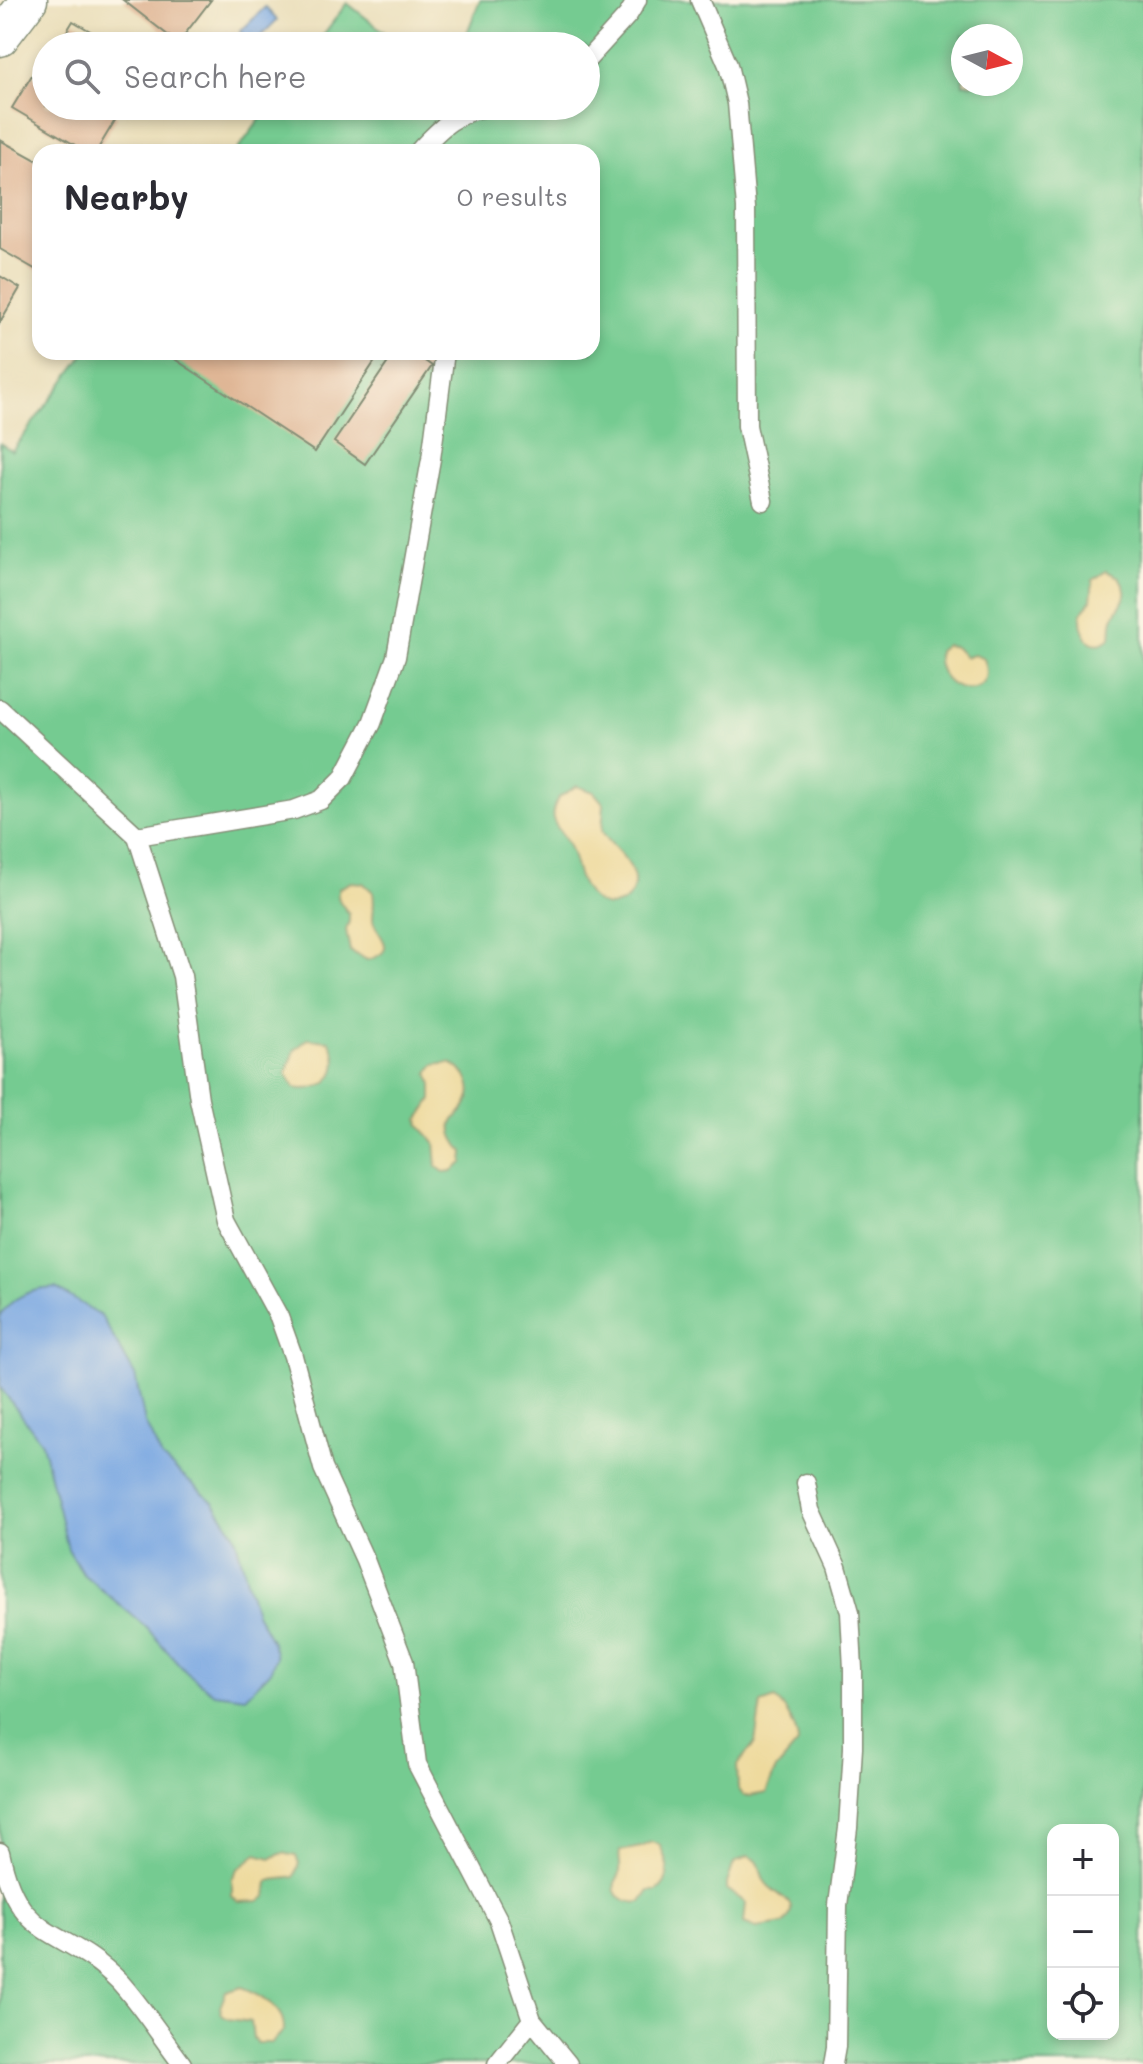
<!DOCTYPE html>
<html lang="en">
<head>
<meta charset="utf-8">
<style>
  body { margin:0; font-family:Mali,sans-serif; background:#f7f7f7; color:#2b2b33 }
  .controls { position:absolute; right:24px; bottom:24px; display:grid; overflow:hidden; border-radius:16px; box-shadow:0 4px 12px #0003 }
  .controls button { width:72px; height:72px; display:grid; place-items:center; padding:0; border:0; border-bottom:2px solid #e1e1e2; background:#fff; color:#2b2b33; font:40px sans-serif }
  .compass { position:absolute; left:951px; top:24px; width:72px; height:72px; border-radius:50%; background:#fff; box-shadow:0 4px 12px #0003; rotate:97deg }
  .list { margin:0; padding:0; list-style:none }
  h2 { display:flex; justify-content:space-between; align-items:center; height:104px; margin:0; padding:0 32px; font-size:34px }
  h2 small { font-size:26px; font-weight:400; color:#7c7c81 }
  .icon { flex:none; width:44px; height:44px; fill:none; stroke:currentColor; stroke-width:2; stroke-linecap:round; stroke-linejoin:round }
  .map { position:relative; flex:none; width:1143px; height:2064px; overflow:hidden }
  .search { position:absolute; background:#fff; box-shadow:0 4px 12px #0003; left:32px; top:32px; width:568px; height:88px; display:flex; align-items:center; gap:20px; box-sizing:border-box; padding:0 28px; border-radius:44px; color:#7c7c81; font-size:30px }
  .panel { position:absolute; background:#fff; box-shadow:0 4px 12px #0003; left:32px; top:144px; width:568px; height:216px; border-radius:24px }
  .map>svg:first-child { display:block }
</style>
</head>
<body>
<div class="map">
<svg width="1143" height="2064" viewBox="0 0 1143 2064">
  <rect width="100%" height="100%" fill="#fcf5e5"/>
  <filter id="ink" filterUnits="userSpaceOnUse"><feTurbulence type="fractalNoise" baseFrequency=".0125" numOctaves="2"/><feDisplacementMap in="SourceGraphic" scale="16" xChannelSelector="R" yChannelSelector="G"/><feConvolveMatrix kernelMatrix="1 2 1 2 8 2 1 2 1" color-interpolation-filters="sRGB"/></filter>
  <filter id="wash" filterUnits="userSpaceOnUse"><feTurbulence type="fractalNoise" baseFrequency=".006" numOctaves="4" result="noise"/><feDisplacementMap in="SourceGraphic" scale="32" xChannelSelector="R" yChannelSelector="G"/><feGaussianBlur stdDeviation="1.8" result="paint"/><feColorMatrix in="noise" values="0 0 0 0 0 0 0 0 0 0 0 0 0 0 0 0 0 1.4 0 .05"/><feComposite in="paint" operator="in"/></filter>
  <g filter="url(#wash)">
    <rect width="100%" height="100%" fill="#eadeb9"/>
    <!-- green -->
    <path fill="#74cb91" stroke="#4a8462" stroke-width="2" fill-rule="evenodd" d="M480 0H1143V2064H0V443L12 451 86 352H592V152H236L270 106H586V46H462ZM963 36H1011V84H963ZM1053 1830H1113V2034H1053Z
      M347 3 402 46H315Z"/>
    <!-- sand -->
    <path fill="#eeda9e" stroke="#868c69" stroke-width="2" d="M1106 571 1119 577C1133 598 1120 602 1113 619 1111 625 1112 632 1111 638 1090 654 1080 633 1081 614L1091 600 1093 580Z
      M946 645 955 647 965 657 975 655 984 659C1001 702 934 700 938 651Z
      M577 786 594 792 604 804 602 831C610 846 627 856 632 871 643 901 608 919 588 894 574 876 576 857 567 842 556 823 546 821 558 798Z
      M351 882 363 883 373 892C375 902 373 910 373 919 373 933 404 950 367 960L350 951 346 930 349 921V914C342 904 335 899 339 888Z
      M307 1039 329 1041C347 1069 327 1094 295 1088L286 1073 295 1050Z
      M450 1063C467 1071 477 1088 466 1106 463 1112 456 1116 453 1122 448 1132 457 1145 464 1152L463 1163 452 1171 444 1172 437 1167 435 1142 420 1126 419 1119 432 1099V1083L428 1073 434 1065Z
      M775 1699C786 1707 798 1730 798 1744L775 1771 766 1793 750 1796 743 1795 738 1788 737 1765 755 1743 761 1704Z
      M652 1842 659 1844C667 1860 674 1879 657 1891H649L641 1902C630 1904 611 1897 615 1883 618 1875 620 1879 620 1870 621 1863 618 1858 620 1851L641 1847Z
      M283 1853 296 1856 299 1863 294 1877C285 1880 276 1877 268 1882L266 1897 259 1901 238 1902 232 1896V1879L237 1870 257 1854 271 1858Z
      M748 1856C764 1861 758 1872 766 1883 776 1897 804 1900 784 1924L756 1928 744 1923 746 1903 727 1889V1883L734 1863Z
      M242 1987C261 1994 285 2008 284 2030L272 2043H257L253 2038 251 2022 228 2019 222 2015 220 2007 226 1992Z"/>
    <!-- water -->
    <path fill="#79a7e2" stroke="#4c728b" stroke-width="2" d="M265 7 277 20 252 45 240 32Z
      M56 1288 101 1316 135 1375 145 1423 162 1458 213 1502 234 1533 256 1613 272 1642 276 1657 270 1672 245 1697 214 1693 186 1672 145 1626 83 1574 68 1549 42 1443 0 1387V1317C12 1295 33 1289 56 1288Z"/>
    <g id="blocks">
      <!-- building -->
      <path fill="#dfb594" d="M123 0H211L178 43Z
        M73 21 116 46H58Z
        M32 75 46 83V106H98L117 117 96 152H87L12 108Z
        M0 140 40 162V272L0 249Z
        M0 276 20 288 0 322Z
        M164 352H381L315 452Z
        M395 352H412L432 366 365 464 334 442Z"/>
    </g>
  </g>
  <g filter="url(#ink)">
    <use href="#blocks" fill-opacity="0" stroke="#848e76" stroke-width="2"/>
    <g fill="none" stroke-linecap="round" stroke-linejoin="round">
      <!-- service casing -->
      <g stroke="#848e76" stroke-width="21">
        <path id="service" d="M700 0 728 65 737 103 746 208 747 426 763 501
          M586 61 628 15 637 0
          M418 152C442 126 456 112 492 106
          M0 709 137 836 294 810 321 800 343 778 372 723 396 657 431 459 445 352
          M137 836 182 976 199 1099 226 1220 279 1317 293 1356 323 1468 365 1560 404 1662 417 1764 499 1921 532 2020 568 2064
          M806 1483 811 1510 837 1567 850 1612 853 1669V1748L848 1828 838 1905 836 2047 833 2064
          M0 1852C19 1946 64 1925 119 1981 141 2005 162 2038 182 2064
          M497 2064 532 2020"/>
      </g>
      <!-- minor casing -->
      <g stroke="#848e76" stroke-width="39">
        <path id="minor" d="M0 38 29 0"/>
      </g>
      <!-- service -->
      <use href="#service" stroke="#fff" stroke-width="18"/>
      <!-- minor -->
      <use href="#minor" stroke="#fff" stroke-width="36"/>
    </g>
  </g>
</svg>
<div class="controls">
<button>+</button>
<button>−</button>
<button><svg class="icon" aria-label="locate" viewBox="0 0 24 24"><circle cx="12" cy="12" r="6"/><path d="M12 2v4M12 18v4M2 12h4M18 12h4"/></svg></button>
</div>
<svg class="compass" viewBox="-18 -18 36 36"><path d="M0-13l5 13h-10z" fill="#e53935"/><path d="M0 13l5-13h-10z" fill="#7c7c81"/></svg>
<div class="search"><svg class="icon" aria-label="search" viewBox="0 0 24 24"><circle cx="10" cy="10" r="6"/><path d="M15 15l6 6"/></svg>Search here</div>
<section class="panel">
<h2>Nearby<small>0 results</small></h2>
<ul class="list">
</ul>
</section>
</div>
</body>
</html>
